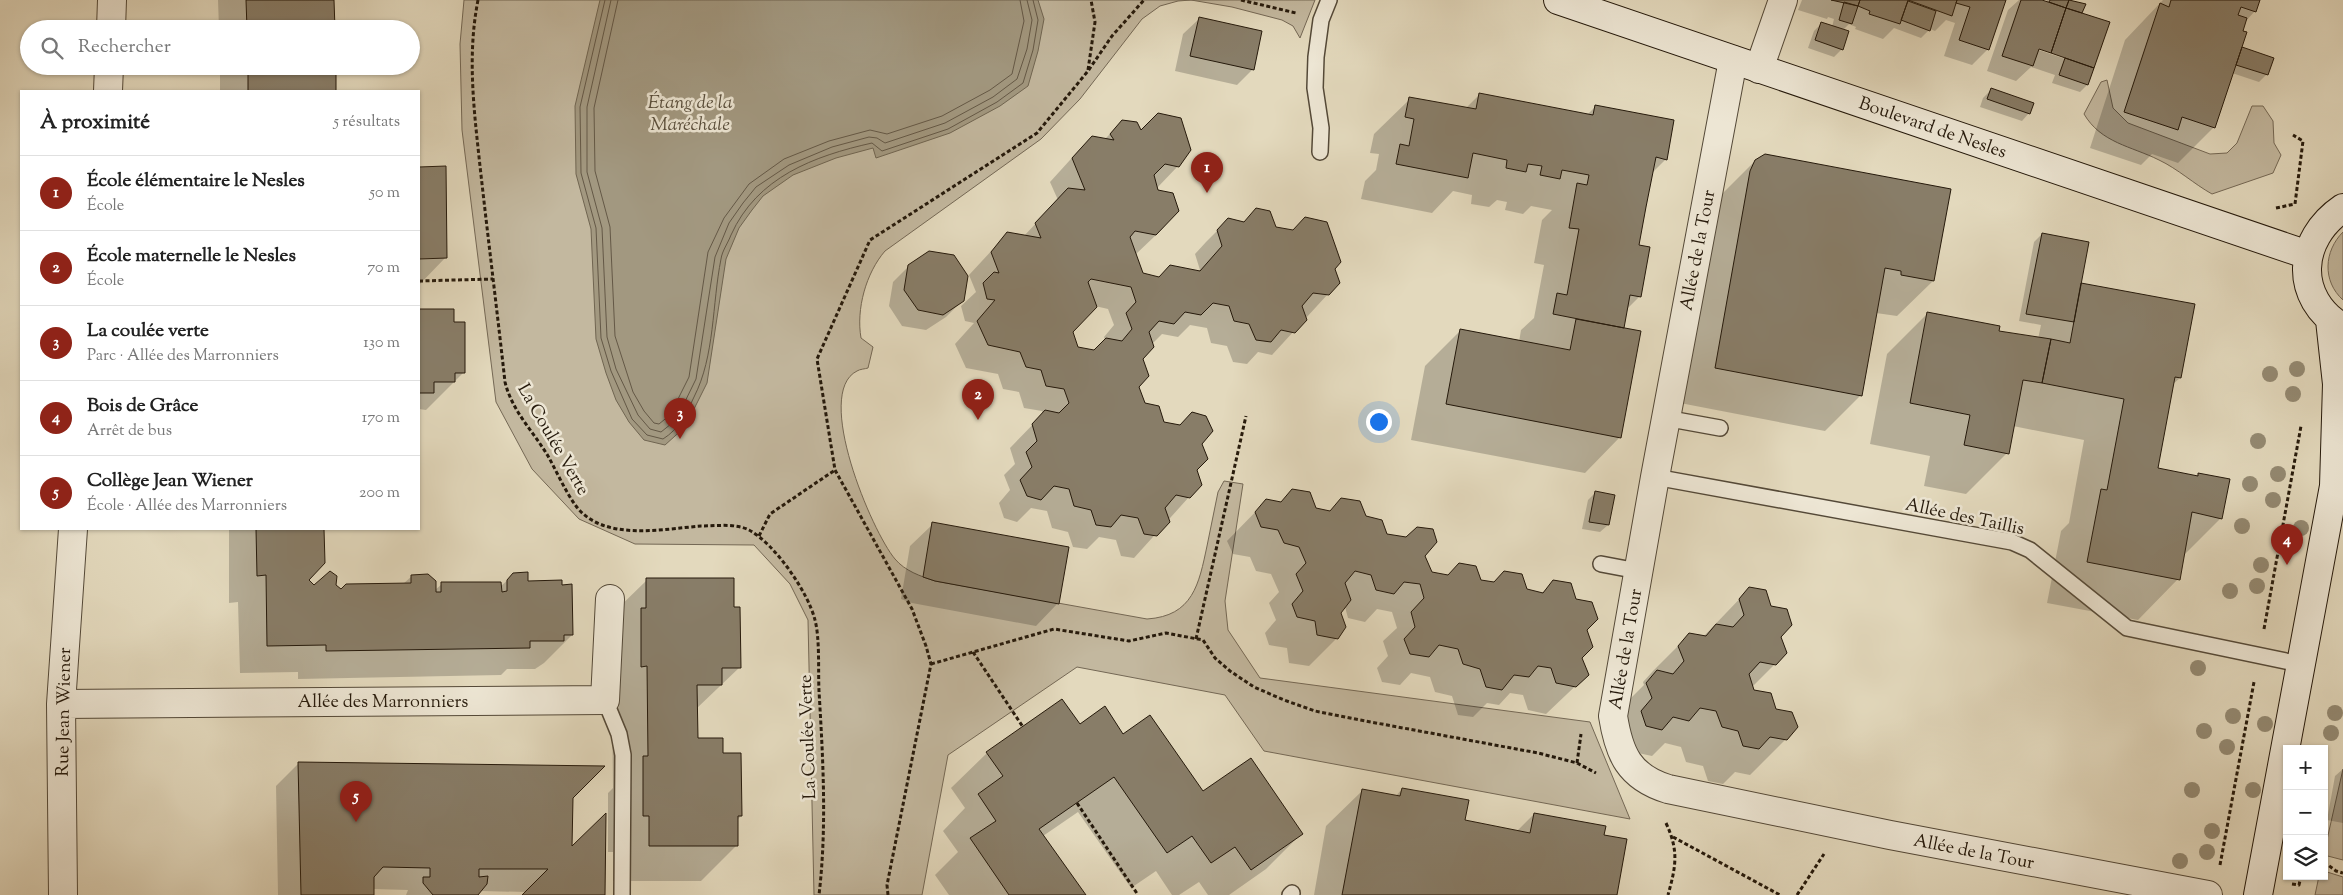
<!DOCTYPE html>
<html lang="fr">
<head>
<meta charset="utf-8">
<style>
  body { margin:0; font-family:"Sorts Mill Goudy",serif; background:#f2f2f2; color:#222 }
  .controls { position:absolute; right:15px; bottom:15px; display:grid; overflow:hidden; border-radius:0px; box-shadow:0 1px 4px #0004 }
  .controls button { width:45px; height:45px; display:grid; place-items:center; padding:0; border:0; border-bottom:1px solid #e0e0e0; background:#fff; color:#222; font:25px sans-serif }
  .you { position:absolute; left:1378px; top:421px; width:18px; height:18px; margin:-12px; border:4px solid #fff; border-radius:50%; background:#1a73e8; box-shadow:0 0 0 8px #1a73e833 }
  .badge { display:grid; place-items:center; width:32px; height:32px; border-radius:50%; background:#8f2418; color:#fff; font-size:16px; font-weight:700 }
  .pin { position:absolute; translate:-50% -41px; filter:drop-shadow(0 1px 2px #0008) }
  .pin::after { content:''; position:absolute; top:26px; width:18px; height:15px; background:inherit; clip-path:polygon(0 0,100% 0,50% 100%) }
  .list { margin:0; padding:0; list-style:none }
  h2 { display:flex; justify-content:space-between; align-items:center; height:65px; margin:0; padding:0 20px; font-size:21px }
  h2 small { font-size:16px; font-weight:400; color:#767676 }
  .list li { display:grid; grid-template-columns:32px 1fr auto; gap:15px; align-items:center; box-sizing:border-box; height:75px; padding:0 20px; border-top:1px solid #e0e0e0 }
  .list b { display:block; font-size:19px; white-space:nowrap }
  .list p { margin:0; font-size:16px; white-space:nowrap; color:#767676 }
  .list em { font-size:16px; font-style:normal; color:#767676 }
  .icon { flex:none; width:28px; height:28px; fill:none; stroke:currentColor; stroke-width:2; stroke-linecap:round; stroke-linejoin:round }
  .map { position:relative; flex:none; width:2343px; height:895px; overflow:hidden }
  .search { position:absolute; background:#fff; box-shadow:0 1px 4px #0004; left:20px; top:20px; width:400px; height:55px; display:flex; align-items:center; gap:12px; box-sizing:border-box; padding:0 18px; border-radius:28px; color:#767676; font-size:19px }
  .panel { position:absolute; background:#fff; box-shadow:0 1px 4px #0004; left:20px; top:90px; width:400px; height:440px; border-radius:0px }
  .map>svg:first-child { display:block }
</style>
</head>
<body>
<div class="map">
<svg width="2343" height="895" viewBox="0 0 2343 895">
  <rect width="100%" height="100%" fill="#e3d9bd"/>
  <filter id="stains"><feTurbulence type="fractalNoise" baseFrequency=".004" numOctaves="4"/><feColorMatrix values="0 0 0 0 .2 0 0 0 0 .09 0 0 0 0 .02 0 0 0 .5 -.17"/></filter>
  <radialGradient id="worn" r=".72"><stop offset=".6" stop-color="#630" stop-opacity="0"/><stop offset="1" stop-color="#630" stop-opacity=".3"/></radialGradient>
  <!-- green -->
  <path fill="#c3b89f" stroke="#746855" d="M464 0H1315L1300 38 1293 26 1282 20 1232 7 1191 0 1178 1 1160 6 1142 19 1080 99 1041 139 885 251C866 273 856 309 861 338L873 347 868 368C865 369 860 369 857 371 813 393 872 532 895 559 905 571 920 576 935 581L1147 619C1193 616 1199 584 1207 546 1211 528 1214 510 1218 492L1224 481 1243 484 1225 601 1228 630 1260 678 1590 722 1630 819 1264 751 1225 695 1077 667 948 755 922 895H814L808 620 790 584 754 545 635 544 579 519 532 469 496 402 462 130 460 44Z
    M2107 80 2113 108 2128 123 2210 154 2227 153 2237 143 2252 106H2263L2273 121 2274 143 2281 155 2273 173 2212 194C2194 184 2178 169 2159 160 2131 146 2101 143 2084 114L2101 82Z
    M2343 232V300C2322 281 2324 251 2343 232Z
    M2343 769V860L2324 855V853Z
    M2324 871 2343 877V895H2315L2319 876H2324Z"/>
  <!-- water -->
  <path fill="#a29880" stroke="#706551" d="M600 0H1038L1044 19 1038 51 1028 86 1000 106 950 133 876 158 873 148 836 158 793 175 763 196 752 210 739 228 726 259 707 383 685 427 665 445 644 440 629 422 616 400 606 373 596 339 591 229 576 174 575 106Z"/>
  <!-- shadow -->
  <path fill="#0003" fill-rule="evenodd" d="M218 0H333L334 29H219Z
    M1802 0H2005L1987 50 1972 65 1944 56 1955 23 1946 20 1935 31 1930 29 1921 38 1894 28 1883 39 1855 29 1856 27 1849 24 1843 30 1842 49 1834 57 1808 48 1814 31 1822 23 1832 27 1834 19 1828 17 1827 19 1798 10Z
    M2019 0 2045 2 2047 0H2069L2084 5 2080 14 2108 23 2087 85 2080 92 2052 83 2055 75 2031 67 2016 81 1987 71 2008 10ZM2033 45 2086 64V66L2033 48Z
    M2163 0H2259L2255 11 2245 22 2239 52 2267 74 2259 82 2232 73 2214 127 2178 163 2152 154 2141 165 2090 148 2125 40Z
    M1199 19 1253 69 1237 85 1175 71 1183 34Z
    M220 66H335V91H220Z
    M1991 90 2029 113 2022 121 1980 107 1983 98Z
    M1479 95 1587 115 1595 107 1666 159 1652 173 1638 246 1640 296 1626 310 1622 329 1620 437 1585 473 1411 440 1425 366 1460 331 1519 342 1521 330 1534 318 1544 265 1534 263 1542 220 1552 210 1531 206 1523 214 1505 210 1507 202 1497 200 1489 207 1471 204 1472 195 1453 191 1432 213 1361 199 1365 181 1376 170 1379 154 1370 153 1374 134 1410 99 1465 109Z
    M1123 121 1141 132 1178 166 1157 188 1156 235 1135 255 1142 274 1158 278 1198 272 1200 270 1195 254 1206 242 1229 219 1243 223 1257 209 1275 228 1334 268 1328 294 1272 355 1258 352 1247 364 1233 362 1227 346 1211 343 1207 328 1190 325 1178 337 1162 334 1152 344 1142 359 1138 387 1144 404 1163 423 1200 443 1189 497 1134 558 1121 556 1116 540 1099 537 1087 549 1073 547 1068 532 1052 528 1047 511 1031 508 1017 522 1004 518 999 503 1010 490 1004 475 1015 464 1010 448 1043 414 1042 411 1024 408 1019 392 1003 389 998 374 966 368 955 344 974 323 965 321 961 306 976 292 969 275 1007 234 1023 237 1058 200 1050 182 1070 160 1092 137 1105 139ZM1095 306 1108 309 1114 325 1104 337 1105 340 1094 351 1077 348 1072 331Z
    M1765 155 1950 190 1933 281 1897 316 1876 313 1861 395 1825 431 1680 403 1721 195 1757 159Z
    M419 168H444L446 257 419 285Z
    M2042 234 2080 284 2180 378 2172 385 2156 469 2196 477 2199 474 2221 518 2183 556 2178 579 2138 620 2047 603 2061 531 2069 523 2084 440 2013 426 2007 453 1966 494 1924 486 1930 456 1870 444 1887 354 1928 313 1997 332 2038 339 2041 325 2019 321 2034 242Z
    M909 266 962 301 946 317 926 330 902 326 889 306 893 282Z
    M453 310V323L464 372 426 410 419 409V311Z
    M1596 492 1608 525 1600 532 1582 529 1588 500Z
    M1267 500 1365 518 1386 535 1424 555 1431 573 1541 594 1554 581 1586 630 1580 658 1587 675 1546 714 1528 710 1523 695 1510 693 1499 705 1487 703 1473 717 1458 715 1452 696 1435 692 1430 677 1411 673 1400 685 1382 682 1377 668 1388 656 1383 641 1397 628 1392 612 1377 609 1365 622 1348 618 1345 607 1340 613 1337 638 1309 666 1289 663 1287 648 1269 645 1265 633 1276 620 1269 603 1279 592 1271 574 1256 571 1250 557 1233 554 1227 541Z
    M933 524 1058 603 1036 626 912 603 901 599 910 546Z
    M229 529H323V563L307 581 314 587 335 586 341 590 403 584 412 576 435 590 442 584 500 587 514 574 527 583 561 586 572 635 544 663 535 669H507L501 675 298 679V672L240 673 238 602 229 603Z
    M647 580 733 608 740 667 696 709 697 739 722 754 741 816 737 820V845L701 881H613V852H608V793L613 788 611 615Z
    M1750 588 1780 637 1775 664 1752 687 1786 739 1750 775 1735 772 1723 784 1708 781 1703 766 1686 762 1681 747 1665 743 1652 756 1638 753 1626 765 1610 762 1606 748 1617 735 1621 708 1644 685 1643 682 1653 671 1689 635 1703 637Z
    M1079 726 1123 735 1203 793 1301 834 1266 869 1229 895H1208L1199 882 1179 895H1172L1156 871 1131 888 1078 812 1043 836 1084 895H949L935 875 958 852 943 831 965 808 951 788 987 753Z
    M299 763 572 797 571 849 604 895H524L527 892 480 891 476 895H406L408 890 373 889V895H278L276 786Z
    M2343 769V823L2327 820 2335 776Z
    M1402 789 1464 821 1517 831 1534 814 1616 895H1314L1326 826 1362 791 1395 797Z"/>
  <g fill="none" stroke-linecap="round" stroke-linejoin="round">
    <!-- shore -->
    <path stroke="#645846" stroke-width="1" d="M605 0 580 107 581 173 596 228 601 338 611 371 632 419 647 435 663 439C679 429 686 414 694 397 715 356 712 304 721 259 722 251 728 243 731 235 757 177 814 156 872 143L882 151 948 129 997 102 1023 83 1033 50 1038 20 1033 0
      M611 0 587 107V172L602 228 607 337 616 369 638 415 650 429 661 432 676 420 696 379 715 257 729 223 743 203 756 187 789 165 832 147 869 137 877 138 885 143 945 123 993 97 1017 79 1027 49 1032 20 1027 0
      M618 0 594 108 595 171 610 227 615 336 633 392 644 411 654 423 659 424 670 415 689 377 708 252 724 218 749 184 784 159 829 141 870 130 887 134 942 116 990 90 1012 74 1024 21 1020 0"/>
  </g>
  <!-- building -->
  <path fill="#887d68" stroke="#25190b" fill-rule="evenodd" d="M246 0H334L335 29H247Z
    M1831 0H1860L1858 6Z
    M1860 0H1908L1900 24 1869 14 1870 11 1858 6Z
    M1908 0H1957L1952 16Z
    M1957 0H2006L1989 50 1959 40 1970 7 1956 3Z
    M2021 0H2042L2066 8 2051 53 2039 49 2033 66 2002 56Z
    M2050 0H2069L2066 8 2049 2Z
    M2069 0 2086 4 2082 13 2066 8Z
    M2171 0H2260L2256 12 2241 7 2238 15 2247 18 2243 31 2247 32 2215 128 2182 117 2178 130 2124 112 2160 3 2169 7Z
    M1908 1 1936 11 1930 31 1901 20Z
    M1844 2 1858 6 1852 24 1839 20Z
    M2066 8 2110 22 2094 68 2051 53Z
    M1199 17 1262 31 1254 70 1190 56Z
    M1821 22 1849 31 1843 50 1815 40Z
    M2242 47 2274 58 2268 75 2236 65Z
    M2065 58 2094 68 2088 85 2059 75Z
    M248 66H336V91H248Z
    M1991 88 2034 103 2030 114 1987 99Z
    M1479 93 1593 115 1595 105 1674 120 1667 160 1656 157 1646 207 1639 245 1650 247 1641 297 1630 295 1624 328 1553 314 1557 293 1567 295 1579 229 1569 228 1577 183 1587 185 1589 175 1562 170 1560 179 1540 175 1542 166 1528 164 1526 172 1506 168 1507 160 1473 153 1468 178 1396 164 1400 144 1409 146 1414 119 1405 117 1409 97 1476 109Z
    M1158 113 1181 118 1191 150 1179 167 1165 164 1154 175 1158 190 1173 193 1179 211 1156 235 1135 231 1130 237 1143 273 1159 277 1170 265 1200 271 1222 246 1217 230 1228 218 1244 222 1256 208 1270 211 1276 227 1293 230 1305 217 1327 222 1341 262 1335 269 1340 283 1329 295 1313 293 1302 306 1307 320 1295 333 1281 330 1271 342 1256 340 1249 324 1234 321 1229 306 1213 303 1201 315 1185 312 1174 324 1159 321 1149 332 1154 347 1143 359 1149 376 1139 387 1145 403 1159 406 1164 422 1180 425 1192 412 1206 416 1213 431 1202 444 1208 459 1197 470 1202 485 1190 498 1176 495 1165 508 1170 522 1157 536 1144 534 1138 518 1121 515 1111 527 1096 525 1091 510 1074 506 1069 489 1054 486 1041 500 1027 496 1020 480 1032 467 1026 452 1037 441 1032 424 1045 410 1059 413 1069 403 1064 389 1046 386 1041 370 1026 367 1020 352 988 345 977 321 995 300 987 299 983 283 994 272 999 273 991 252 1007 232 1041 238 1035 223 1068 188 1085 190 1072 158 1092 136 1114 140 1110 134 1122 120 1137 122 1141 130ZM1091 279 1131 287 1136 302 1126 313 1132 329 1122 341 1106 338 1094 350 1078 347 1073 332 1097 307 1088 282Z
    M1765 154 1951 189 1934 281 1901 275V271L1885 268 1862 396 1715 368 1750 171 1755 160Z
    M446 166 447 258 419 259V167Z
    M2042 233 2089 242 2074 322 2026 314Z
    M929 251 954 255 968 276 964 301 943 315 918 310 904 290 908 265Z
    M2081 283 2195 304 2181 378 2175 377 2158 468 2198 476V473L2230 479 2222 519 2192 512 2180 580 2087 562 2101 489 2107 490 2124 399 2042 383 2051 339 2070 343Z
    M419 309H454V322H465V373H455V382H434V393H419Z
    M1927 312 2000 326 1999 331 2051 339 2042 383 2023 380 2009 454 1964 445 1970 415 1910 403Z
    M1576 319 1641 331 1621 438 1446 404 1460 329 1570 350Z
    M1292 489 1310 492 1316 508 1330 511 1341 498 1360 501 1366 516 1382 520 1387 534 1406 537 1417 527 1433 529 1437 542 1425 556 1432 572 1448 575 1459 563 1476 566 1481 580 1494 582 1504 571 1522 574 1527 589 1543 593 1553 580 1571 583 1576 599 1592 602 1598 619 1587 630 1593 647 1582 658 1589 675 1576 687 1556 683 1551 668 1538 666 1529 677 1514 675 1502 690 1486 687 1480 669 1463 664 1458 649 1439 645 1429 657 1410 654 1404 639 1415 627 1411 612 1424 598 1420 584 1404 582 1394 594 1376 590 1371 575 1355 571 1345 583 1351 600 1341 613 1346 627 1338 639 1317 635 1315 621 1297 617 1292 604 1303 591 1296 574 1306 563 1299 547 1284 543 1278 530 1261 527 1255 512 1266 499 1281 502Z
    M1595 491 1615 495 1609 525 1589 522Z
    M932 522 1069 547 1059 604 935 581 923 577Z
    M256 529H324L325 563 309 580 314 585 330 571 337 576 336 585 341 589 346 584 411 583V575L428 574 436 581V592H441V582H501L502 592 507 591V580L513 573 528 572V581L562 580V585L572 584 573 635H564V641H530V648L326 651V645L267 646 266 575 257 576Z
    M646 578H734V607H740L741 668H722V685H697L698 738H723V753H741L742 816H738V846H649V816H643V756H648L647 666 641 667V608H646Z
    M1749 587 1766 590 1771 606 1787 609 1792 625 1781 637 1787 653 1776 665 1760 662 1749 674 1754 690 1771 693 1776 709 1792 712 1798 727 1787 740 1770 737 1759 749 1743 746 1738 731 1722 727 1716 711 1700 708 1689 721 1673 717 1662 730 1646 726 1641 711 1652 698 1646 683 1657 670 1673 674 1684 661 1678 646 1689 633 1706 636 1716 624 1733 627 1744 615 1739 599Z
    M1062 699 1080 724 1105 706 1123 734 1150 715 1203 791 1251 758 1303 834 1251 870 1235 847 1211 863 1192 836 1167 853 1114 777 1039 829 1086 895H1009L970 838 996 821 978 794 1003 776 986 752Z
    M298 762 605 766 573 798 572 846 606 813 605 895H522L548 869H479V877L488 876 487 884 478 895H433L423 883V877H430V868L383 867 374 877V895H301Z
    M1402 788 1469 800 1465 820 1530 833 1534 813 1606 826 1604 835 1627 839 1617 895H1342L1362 789 1400 796Z"/>
  <g fill="none" stroke-linecap="round" stroke-linejoin="round">
    <!-- lane casing -->
    <g stroke="#544938" stroke-width="18">
      <path id="lane" d="M1320 152 1321 128 1315 88 1316 57 1321 20 1329 0
        M1665 418 1720 428
        M1655 477 2012 542 2030 550 2127 628 2300 664
        M1601 564 1638 571
        M605 700 619 734 623 755 622 895
        M1290 895 1292 893"/>
    </g>
    <!-- street casing -->
    <g stroke="#544938" stroke-width="30">
      <path id="street" d="M111 29 112 0
        M1733 60 1655 477 1613 716C1619 754 1629 777 1668 789L1890 835 2208 895
        M1759 69 1783 0
        M108 91 109 66
        M61 704 605 700 610 599
        M63 895 61 704 73 529"/>
    </g>
    <!-- secondary casing -->
    <g stroke="#25190b" stroke-width="30">
      <path id="secondary" d="M1558 0 2308 255
        M2343 208C2297 239 2293 298 2343 328
        M2258 895 2334 486 2337 384 2330 320"/>
    </g>
    <!-- path -->
    <path stroke="#25190b" stroke-width="3" stroke-dasharray="4 2.5" stroke-linecap="butt" d="M478 0C467 56 474 110 480 166 488 238 497 310 505 382 512 411 533 431 548 456 557 472 565 491 576 506 603 542 663 529 701 526 717 526 735 523 749 530 775 544 808 592 815 620 820 639 818 671 819 691 823 759 827 827 819 895
      M1241 0 1296 13
      M1088 70 1095 22 1091 0
      M2276 208 2295 204 2303 141 2293 135
      M419 281 493 279
      M759 536 770 514 835 470
      M2264 629 2301 426
      M1196 639 1246 416
      M973 652 1023 727
      M931 664 1054 629 1129 641 1166 633 1203 640 1215 658 1230 671 1254 687 1284 700 1315 711 1360 720 1538 753 1577 763 1596 773
      M1577 763 1581 734
      M1077 803 1138 895
      M1666 823C1679 851 1676 866 1668 895
      M1673 837 1780 895
      M2324 862 2336 871 2343 873
      M2220 865 2254 682
      M2292 884 2299 885 2301 876
      M888 895 887 885 931 664 926 646 912 609 835 470 817 359 870 240 1037 133 1088 71 1112 36 1144 0
      M1797 895 1824 854"/>
    <!-- lane -->
    <use href="#lane" stroke="#ede6d4" stroke-width="15"/>
    <!-- street -->
    <use href="#street" stroke="#ede6d4" stroke-width="28"/>
    <!-- secondary -->
    <use href="#secondary" stroke="#ede6d4" stroke-width="28"/>
  </g>
  <!-- trees -->
  <g fill="#948a73">
    <circle cx="2297" cy="369" r="8"/>
    <circle cx="2270" cy="374" r="8"/>
    <circle cx="2293" cy="394" r="8"/>
    <circle cx="2258" cy="441" r="8"/>
    <circle cx="2278" cy="474" r="8"/>
    <circle cx="2250" cy="484" r="8"/>
    <circle cx="2273" cy="500" r="8"/>
    <circle cx="2242" cy="526" r="8"/>
    <circle cx="2301" cy="528" r="8"/>
    <circle cx="2261" cy="565" r="8"/>
    <circle cx="2257" cy="586" r="8"/>
    <circle cx="2230" cy="591" r="8"/>
    <circle cx="2198" cy="668" r="8"/>
    <circle cx="2335" cy="713" r="8"/>
    <circle cx="2233" cy="716" r="8"/>
    <circle cx="2265" cy="724" r="8"/>
    <circle cx="2204" cy="731" r="8"/>
    <circle cx="2331" cy="733" r="8"/>
    <circle cx="2227" cy="747" r="8"/>
    <circle cx="2192" cy="790" r="8"/>
    <circle cx="2253" cy="790" r="8"/>
    <circle cx="2212" cy="831" r="8"/>
    <circle cx="2207" cy="852" r="8"/>
    <circle cx="2180" cy="861" r="8"/>
  </g>
  <g text-anchor="middle" stroke-width="5" stroke-linejoin="round" paint-order="stroke">
    <!-- street labels -->
    <g font-size="18" fill="#25190b" stroke="#ede6d4">
      <text transform="translate(1933 127) rotate(19)" y="6">Boulevard de Nesles</text>
      <text transform="translate(1697 250) rotate(-79)" y="6">Allée de la Tour</text>
      <text transform="translate(554 439) rotate(60)" y="6">La Coulée Verte</text>
      <text transform="translate(1965 516) rotate(12)" y="6">Allée des Taillis</text>
      <text transform="translate(1625 649) rotate(-80)" y="6">Allée de la Tour</text>
      <text x="383" y="707">Allée des Marronniers</text>
      <text transform="translate(63 712) rotate(-89)" y="6">Rue Jean Wiener</text>
      <text transform="translate(807 737) rotate(-92)" y="6">La Coulée Verte</text>
      <text transform="translate(1974 851) rotate(11)" y="6">Allée de la Tour</text>
    </g>
    <!-- water labels -->
    <g font-size="19" font-style="italic" fill="#574c3a" stroke="#ede6d4">
      <text x="690" y="108">Étang de la<tspan x="690" dy="22">Maréchale</tspan></text>
    </g>
  </g>
  <rect width="100%" height="100%" filter="url(#stains)"/>
  <rect width="100%" height="100%" fill="url(#worn)"/>
</svg>
<div class="controls">
<button>+</button>
<button>−</button>
<button><svg class="icon" aria-label="layers" viewBox="0 0 24 24"><path d="M12 4l9 5-9 5-9-5zM3 14l9 5 9-5"/></svg></button>
</div>
<div class="you"></div>
<div class="pin badge" style="left:1207px;top:193px">1</div>
<div class="pin badge" style="left:978px;top:420px">2</div>
<div class="pin badge" style="left:680px;top:439px">3</div>
<div class="pin badge" style="left:2287px;top:565px">4</div>
<div class="pin badge" style="left:356px;top:822px">5</div>
<div class="search"><svg class="icon" aria-label="search" viewBox="0 0 24 24"><circle cx="10" cy="10" r="6"/><path d="M15 15l6 6"/></svg>Rechercher</div>
<section class="panel">
<h2>À proximité<small>5 résultats</small></h2>
<ul class="list">
<li><span class="badge">1</span><div><b>École élémentaire le Nesles</b><p>École</p></div><em>50 m</em></li>
<li><span class="badge">2</span><div><b>École maternelle le Nesles</b><p>École</p></div><em>70 m</em></li>
<li><span class="badge">3</span><div><b>La coulée verte</b><p>Parc · Allée des Marronniers</p></div><em>130 m</em></li>
<li><span class="badge">4</span><div><b>Bois de Grâce</b><p>Arrêt de bus</p></div><em>170 m</em></li>
<li><span class="badge">5</span><div><b>Collège Jean Wiener</b><p>École · Allée des Marronniers</p></div><em>200 m</em></li>
</ul>
</section>
</div>
</body>
</html>
